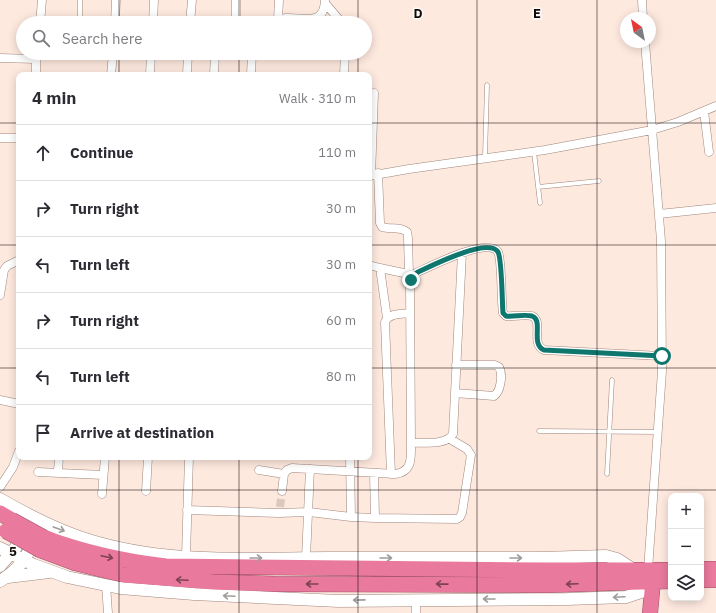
<!DOCTYPE html>
<html lang="en">
<head>
<meta charset="utf-8">
<style>
  body { margin:0; font-family:"IBM Plex Sans",sans-serif; background:#f2f2f3; color:#2b2b33 }
  .controls { position:absolute; right:12px; bottom:12px; display:grid; overflow:hidden; border-radius:8px; box-shadow:0 2px 10px #0003 }
  .controls button { width:36px; height:36px; display:grid; place-items:center; padding:0; border:0; border-bottom:1px solid #e1e1e2; background:#fff; color:#2b2b33; font:20px sans-serif }
  .compass { position:absolute; left:620px; top:12px; width:36px; height:36px; border-radius:50%; background:#fff; box-shadow:0 2px 10px #0003; rotate:327deg }
  .stop { position:absolute; width:12px; height:12px; margin:-9px; border:3px solid #0f766e; border-radius:50%; background:#fff }
  .stop.end { background:#0f766e; border-color:#fff; box-shadow:0 1px 4px #0008 }
  .list { margin:0; padding:0; list-style:none }
  h2 { display:flex; justify-content:space-between; align-items:center; height:52px; margin:0; padding:0 16px; font-size:17px }
  h2 small { font-size:13px; font-weight:400; color:#7c7c81 }
  .list li { display:grid; grid-template-columns:26px 1fr auto; gap:12px; align-items:center; box-sizing:border-box; height:56px; padding:0 16px; border-top:1px solid #e1e1e2 }
  .list b { display:block; font-size:15px; white-space:nowrap }
  .list em { font-size:13px; font-style:normal; color:#7c7c81 }
  .icon { flex:none; width:22px; height:22px; fill:none; stroke:currentColor; stroke-width:2; stroke-linecap:round; stroke-linejoin:round }
  .map { position:relative; flex:none; width:716px; height:613px; overflow:hidden }
  .search { position:absolute; background:#fff; box-shadow:0 2px 10px #0003; left:16px; top:16px; width:356px; height:44px; display:flex; align-items:center; gap:10px; box-sizing:border-box; padding:0 14px; border-radius:22px; color:#7c7c81; font-size:15px }
  .panel { position:absolute; background:#fff; box-shadow:0 2px 10px #0003; left:16px; top:72px; width:356px; height:388px; border-radius:8px }
  .map>svg:first-child { display:block }
</style>
</head>
<body>
<div class="map">
<svg width="716" height="613" viewBox="0 0 716 613">
  <rect width="100%" height="100%" fill="#fee9df"/>
  <g fill="none" stroke-linecap="round" stroke-linejoin="round">
    <!-- street-tunnel -->
    <path stroke="#dbc8bf" stroke-width="8" stroke-dasharray="8 4" stroke-linecap="butt" d="M280 507 282 491"/>
    <!-- lane casing -->
    <g stroke="#9f877c" stroke-width="5">
      <path id="lane" d="M80 23V0
        M534 152 540 203
        M485 157 487 85
        M538 187 599 181
        M539 431 657 432
        M607 474 612 380"/>
    </g>
    <!-- street casing -->
    <g stroke="#9f877c" stroke-width="9">
      <path id="street" d="M642 0 643 18
        M325 3 342 23
        M278 20 279 0
        M40 23 42 0
        M115 23 116 0
        M153 23 154 0
        M190 23 192 0
        M236 23V0
        M270 23C275 21 281 19 286 18 304 17 324 27 325 0
        M645 42 661 241 662 371 648 570
        M0 58 36 59
        M36 75V53
        M111 75 113 53
        M150 75 151 53
        M187 75 188 53
        M214 75 215 53
        M251 75 252 53
        M344 75 345 53
        M704 111 709 152
        M0 138H19
        M378 173 380 223 382 227C391 230 400 226 407 232L408 238 409 274
        M371 175 374 93
        M369 176 409 169 545 150 615 137 652 130 678 122 716 106
        M659 214 716 208
        M369 265 380 268 413 275
        M380 268 387 318
        M0 295 4 270 7 266 19 260
        M455 393 494 396C501 391 503 374 499 367L495 365H456
        M0 400 19 404
        M411 443C423 442 446 446 453 434L462 253
        M350 457 351 517
        M259 470 284 474
        M38 472 103 475
        M58 472 59 457
        M374 473 375 518
        M391 474 385 322C389 313 401 314 410 313
        M0 487 13 467 19 451
        M146 491 148 457
        M282 491 284 474 287 470 292 468 395 474C413 472 411 457 411 443L410 285 413 275 418 272C431 266 488 237 498 252 502 259 501 301 503 313L506 316C514 317 524 314 532 316 544 321 530 344 544 350L661 356
        M102 494 105 457
        M187 510 279 513 309 512 351 517 375 518 457 519 460 517 462 513 471 455 467 449 450 439
        M186 556 189 457
        M306 558 310 469
        M106 585 108 613
        M416 600V613"/>
    </g>
    <!-- secondary casing -->
    <g stroke="#9f877c" stroke-width="13">
      <path id="secondary" d="M0 499C31 517 64 534 99 543 174 564 254 558 331 558 401 558 472 558 542 558L606 556 617 559 634 570
        M0 548 34 565 67 577 120 588 194 594 339 601 567 599 626 597 641 592 653 581
        M0 566 16 547 25 531
        M8 577 49 572
        M0 581C20 569 25 559 36 538"/>
    </g>
    <!-- highway casing -->
    <g stroke="#9e5268" stroke-width="16">
      <path id="highway" d="M0 513 12 520
        M43 537C83 552 123 561 166 566L541 570H671
        M40 550 75 563 124 575 214 582 275 584 547 585 671 581
        M701 569H716
        M701 580H716
        M650 613 653 581"/>
    </g>
    <!-- lane -->
    <use href="#lane" stroke="#fff" stroke-width="4"/>
    <!-- street -->
    <use href="#street" stroke="#fff" stroke-width="8"/>
    <!-- secondary -->
    <use href="#secondary" stroke="#fff" stroke-width="12"/>
    <!-- highway -->
    <use href="#highway" stroke="#e9799d" stroke-width="15"/>
    <!-- highway-bridge casing -->
    <g stroke="#9e5268" stroke-width="16" stroke-linecap="butt">
      <path id="highway-bridge" d="M12 520 43 537
        M6 531 40 550"/>
    </g>
    <!-- highway-bridge -->
    <use href="#highway-bridge" stroke="#e9799d" stroke-width="15"/>
  </g>
  <!-- one-way arrows -->
  <defs><path id="oneway-shaft" d="M-6 0H5M1.5-3L5.5 0L1.5 3" fill="none" stroke-width="1.6" stroke-linecap="round" stroke-linejoin="round"/></defs>
  <g stroke="#a09d9c">
    <use href="#oneway-shaft" transform="translate(59 529) rotate(20)"/>
    <use href="#oneway-shaft" transform="translate(256 558)"/>
    <use href="#oneway-shaft" transform="translate(386 558)"/>
    <use href="#oneway-shaft" transform="translate(516 558)"/>
    <use href="#oneway-shaft" transform="translate(229 596) rotate(-177)"/>
    <use href="#oneway-shaft" transform="translate(619 597) rotate(177)"/>
    <use href="#oneway-shaft" transform="translate(489 599) rotate(180)"/>
    <use href="#oneway-shaft" transform="translate(359 600) rotate(179)"/>
  </g>
  <g stroke="#7e4252">
    <use href="#oneway-shaft" transform="translate(107 557) rotate(12)"/>
    <use href="#oneway-shaft" transform="translate(182 580) rotate(-177)"/>
    <use href="#oneway-shaft" transform="translate(312 584) rotate(180)"/>
    <use href="#oneway-shaft" transform="translate(442 584) rotate(-179)"/>
    <use href="#oneway-shaft" transform="translate(572 584) rotate(178)"/>
  </g>
  <g fill="none" stroke-linecap="round" stroke-linejoin="round">
    <!-- route -->
    <path stroke="#0f766e" stroke-width="5" d="M411 280 414 275 418 272C431 266 488 237 498 252 502 259 502 301 503 313L506 316C514 317 524 314 532 316 544 320 530 344 544 350L662 356"/>
  </g>
  <!-- grid -->
  <path fill="none" stroke="#120a07" stroke-width="1" stroke-opacity="0.55" d="M119 0V23M239 0V23M358 0V23M477 0V613M597 0V613M119 53V75M239 53V75M358 53V75M0 123H19M369 123H716M0 245H19M369 245H716M0 368H19M369 368H716M119 457V613M239 457V613M358 457V613M0 490H716"/>
  <g font-size="13" text-anchor="middle" font-weight="bold" fill="#120a07" stroke="#fbfbfb" stroke-width="3" stroke-linejoin="round" paint-order="stroke">
    <text x="418" y="18">D</text>
    <text x="537" y="18">E</text>
    <text x="13" y="556">5</text>
  </g>
</svg>
<div class="controls">
<button>+</button>
<button>−</button>
<button><svg class="icon" aria-label="layers" viewBox="0 0 24 24"><path d="M12 4l9 5-9 5-9-5zM3 14l9 5 9-5"/></svg></button>
</div>
<svg class="compass" viewBox="-18 -18 36 36"><path d="M0-13l5 13h-10z" fill="#e53935"/><path d="M0 13l5-13h-10z" fill="#7c7c81"/></svg>
<div class="stop" style="left:662px;top:356px"></div>
<div class="stop end" style="left:411px;top:280px"></div>
<div class="search"><svg class="icon" aria-label="search" viewBox="0 0 24 24"><circle cx="10" cy="10" r="6"/><path d="M15 15l6 6"/></svg>Search here</div>
<section class="panel">
<h2>4 min<small>Walk · 310 m</small></h2>
<ul class="list">
<li><svg class="icon" aria-label="ahead" viewBox="0 0 24 24"><path d="M12 20V5M6 11l6-6 6 6"/></svg><div><b>Continue</b></div><em>110 m</em></li>
<li><svg class="icon" aria-label="right" viewBox="0 0 24 24"><path d="M7 20v-9h11M14 6l5 5-5 5"/></svg><div><b>Turn right</b></div><em>30 m</em></li>
<li><svg class="icon" aria-label="left" viewBox="0 0 24 24"><path d="M17 20v-9H6M10 6l-5 5 5 5"/></svg><div><b>Turn left</b></div><em>30 m</em></li>
<li><svg class="icon" aria-label="right" viewBox="0 0 24 24"><path d="M7 20v-9h11M14 6l5 5-5 5"/></svg><div><b>Turn right</b></div><em>60 m</em></li>
<li><svg class="icon" aria-label="left" viewBox="0 0 24 24"><path d="M17 20v-9H6M10 6l-5 5 5 5"/></svg><div><b>Turn left</b></div><em>80 m</em></li>
<li><svg class="icon" aria-label="arrive" viewBox="0 0 24 24"><path d="M6 21V4h12l-3 4 3 4H6"/></svg><div><b>Arrive at destination</b></div></li>
</ul>
</section>
</div>
</body>
</html>
